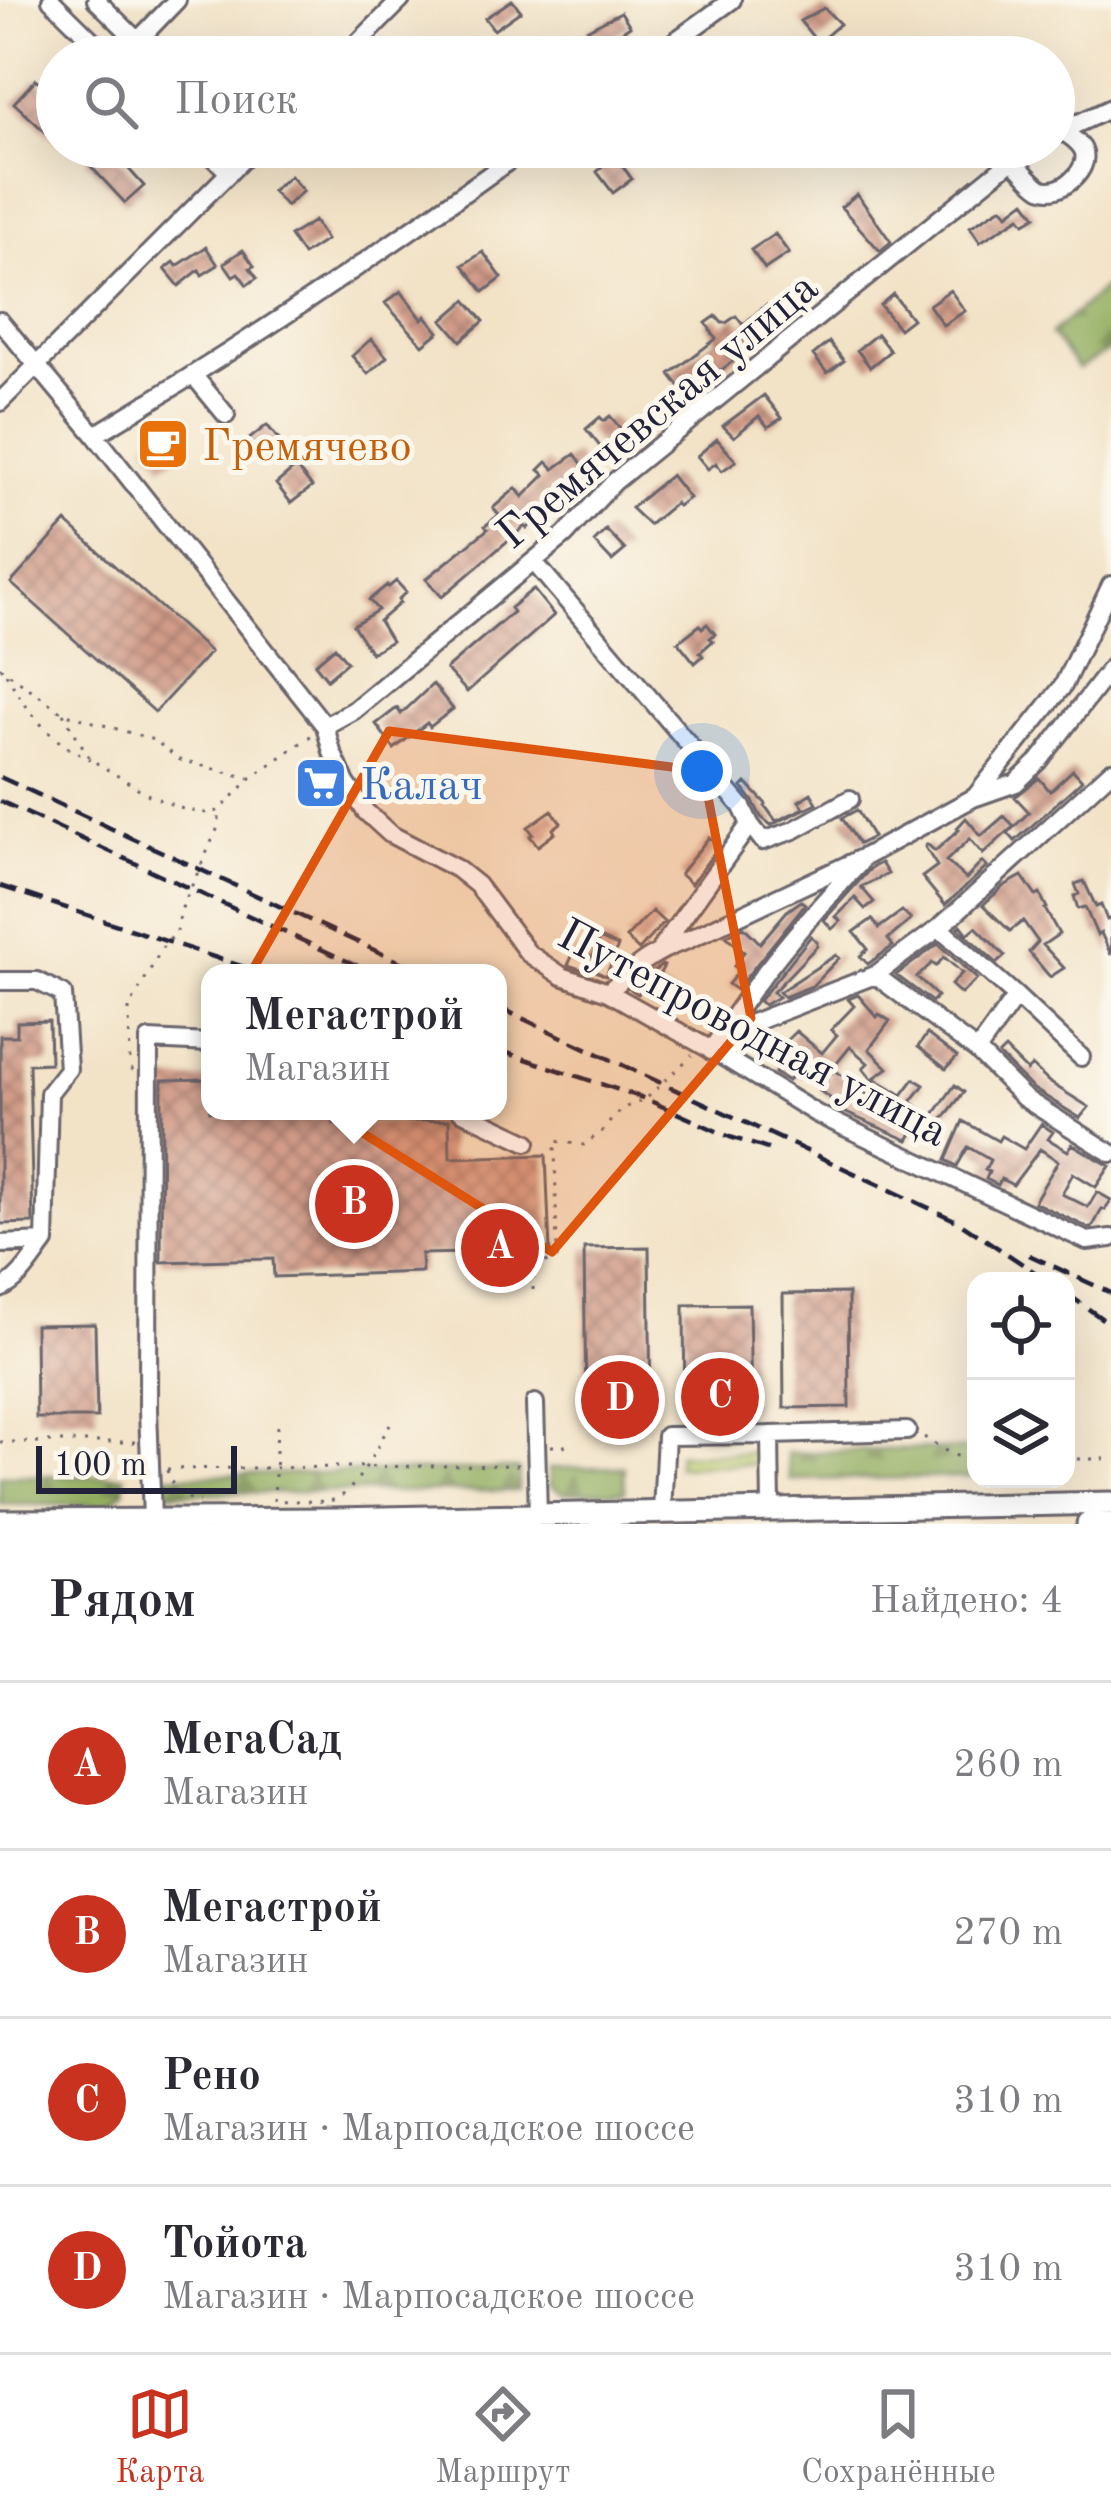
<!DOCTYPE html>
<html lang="ru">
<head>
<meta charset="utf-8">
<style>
  body { margin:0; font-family:"Old Standard TT",serif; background:#f2f2f3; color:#2b2b33 }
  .controls { position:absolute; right:36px; bottom:36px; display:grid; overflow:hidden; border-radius:24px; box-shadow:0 12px 48px #0002 }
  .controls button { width:108px; height:108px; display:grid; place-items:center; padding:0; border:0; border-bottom:3px solid #e1e1e2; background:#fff; color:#2b2b33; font:60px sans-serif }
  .scale { position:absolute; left:36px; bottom:30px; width:201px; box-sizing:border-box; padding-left:12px; border:6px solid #22223b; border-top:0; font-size:33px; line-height:42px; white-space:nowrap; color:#22223b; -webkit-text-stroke:9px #fbf7ec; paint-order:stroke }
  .you { position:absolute; left:702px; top:771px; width:42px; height:42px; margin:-30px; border:9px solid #fff; border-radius:50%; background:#1a73e8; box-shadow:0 0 0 18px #1a73e833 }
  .badge { display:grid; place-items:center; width:78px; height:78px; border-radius:50%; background:#c8321e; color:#fff; font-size:39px; font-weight:700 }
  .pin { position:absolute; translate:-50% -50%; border:6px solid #fff; box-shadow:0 3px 12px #0006 }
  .popup { position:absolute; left:201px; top:964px; width:306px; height:156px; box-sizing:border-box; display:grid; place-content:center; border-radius:24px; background:#fff; filter:drop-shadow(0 3px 9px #0005); font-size:39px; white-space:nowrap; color:#7c7c81 }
  .popup b { font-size:45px; color:#2b2b33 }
  .popup::after { content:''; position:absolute; left:50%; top:100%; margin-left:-24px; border:24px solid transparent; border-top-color:#fff }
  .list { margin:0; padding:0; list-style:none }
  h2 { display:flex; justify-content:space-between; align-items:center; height:156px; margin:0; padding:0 48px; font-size:51px }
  h2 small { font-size:39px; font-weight:400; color:#7c7c81 }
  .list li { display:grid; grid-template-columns:78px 1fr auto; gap:36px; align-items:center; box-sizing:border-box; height:168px; padding:0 48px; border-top:3px solid #e1e1e2 }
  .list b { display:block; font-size:45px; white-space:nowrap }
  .list p { margin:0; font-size:39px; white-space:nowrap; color:#7c7c81 }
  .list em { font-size:39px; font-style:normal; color:#7c7c81 }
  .icon { flex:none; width:66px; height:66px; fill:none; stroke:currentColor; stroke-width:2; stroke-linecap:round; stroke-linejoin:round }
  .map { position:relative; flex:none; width:1111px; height:1524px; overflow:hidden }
  .search { position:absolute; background:#fff; box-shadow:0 12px 48px #0002; left:36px; right:36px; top:36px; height:132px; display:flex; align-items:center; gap:30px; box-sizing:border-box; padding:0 42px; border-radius:66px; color:#7c7c81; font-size:45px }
  .sheet { height:828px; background:#fff }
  nav { display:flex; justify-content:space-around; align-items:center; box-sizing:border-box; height:168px; border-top:3px solid #e1e1e2; background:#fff; font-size:33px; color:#7c7c81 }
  nav a { display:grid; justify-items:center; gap:6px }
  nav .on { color:#c8321e }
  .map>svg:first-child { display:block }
</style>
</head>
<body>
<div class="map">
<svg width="1111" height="1524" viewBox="0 0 1111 1524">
  <defs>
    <pattern id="grass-tufts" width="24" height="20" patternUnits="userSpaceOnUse" patternTransform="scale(3)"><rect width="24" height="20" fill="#bac96c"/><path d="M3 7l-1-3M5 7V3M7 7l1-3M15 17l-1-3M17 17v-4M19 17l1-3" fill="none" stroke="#a0ac5e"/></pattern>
    <pattern id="forest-firs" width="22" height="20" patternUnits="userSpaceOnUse" patternTransform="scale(3)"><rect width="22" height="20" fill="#93ad60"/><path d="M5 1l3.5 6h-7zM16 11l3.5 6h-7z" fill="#788c50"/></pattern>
    <pattern id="building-cross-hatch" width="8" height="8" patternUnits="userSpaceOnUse" patternTransform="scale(3)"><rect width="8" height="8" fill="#d19b88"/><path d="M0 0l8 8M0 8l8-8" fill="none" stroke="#a97e70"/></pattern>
  </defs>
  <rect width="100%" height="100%" fill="#fbf7ec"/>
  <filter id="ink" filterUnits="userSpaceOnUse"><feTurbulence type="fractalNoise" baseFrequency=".00833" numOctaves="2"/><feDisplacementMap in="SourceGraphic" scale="24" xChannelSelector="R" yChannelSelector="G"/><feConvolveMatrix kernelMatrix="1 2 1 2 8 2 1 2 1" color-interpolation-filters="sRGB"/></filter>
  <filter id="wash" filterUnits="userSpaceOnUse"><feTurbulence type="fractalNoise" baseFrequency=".004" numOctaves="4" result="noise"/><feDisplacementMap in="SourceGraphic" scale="48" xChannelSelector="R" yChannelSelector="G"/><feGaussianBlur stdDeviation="2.7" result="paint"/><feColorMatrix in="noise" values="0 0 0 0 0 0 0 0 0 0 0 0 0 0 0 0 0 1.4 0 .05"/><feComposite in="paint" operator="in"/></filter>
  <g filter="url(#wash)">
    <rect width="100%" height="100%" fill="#f2e2c6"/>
    <!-- grass -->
    <path fill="url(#grass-tufts)" stroke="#6e7654" stroke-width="3" d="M756 1452 757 1464 677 1467 678 1454Z"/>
    <!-- forest -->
    <path fill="url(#forest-firs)" stroke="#5a684e" stroke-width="3" d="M1111 282V349L1078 369 1051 334Z
      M913 1449 976 1450V1477L790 1480 787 1453Z
      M624 1467 625 1491 563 1493 550 1485 549 1468Z
      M519 1469 518 1491 171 1493 162 1488 161 1476Z
      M0 1476H125L124 1491 106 1506 0 1504Z"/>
    <g id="blocks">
      <!-- building -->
      <path fill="url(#building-cross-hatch)" d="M512 0 521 11 494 30 485 18Z
        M824 8 840 24 818 43 800 21Z
        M621 12 630 26 615 36 617 39 598 50 586 30Z
        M36 79 57 98V143L14 103Z
        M100 147H109L144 186 125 203 85 160Z
        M612 152 632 179 613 193 597 172 602 167 598 162Z
        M290 176 303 191 286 206 272 191Z
        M857 194 891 242 880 251 841 207Z
        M1025 201 1036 216 1025 223 1020 217 980 242 970 227 1002 207 1008 214Z
        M314 221 326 240 303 255 290 236Z
        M775 234 789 253 765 269 751 250Z
        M206 247 218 265 202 275 199 270 179 286 165 269 174 262 177 266Z
        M243 250 254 266 250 268 257 278 247 285 238 273 233 276 224 263Z
        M483 252 502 278 484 292 463 265Z
        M950 290 965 311 943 325 929 305Z
        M401 291 422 319 426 316 439 332 423 345 385 303Z
        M893 294 912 319 899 329 880 305Z
        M466 300 484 321 461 341 443 320Z
        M766 305 782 324 687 396 670 374 716 339 706 323 716 316 722 323H726L736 316 743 325Z
        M877 334 890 351 870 367 857 350Z
        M371 339 387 357 368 374 352 356Z
        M829 342 844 361 827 373 813 355Z
        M764 395 782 418 768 427 759 416 734 437 723 426Z
        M610 416 629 439 606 454 586 429 600 417 604 421Z
        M169 425 187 450 163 466 145 442Z
        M267 425 283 445 264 461 248 440Z
        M717 439 736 461 722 471 716 463 708 469 697 456Z
        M575 454 590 475 575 485 573 482 527 529 525 526 442 597 426 579 488 529 485 526 499 515 493 508 516 488 523 497 545 475 539 470 547 462 554 469Z
        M296 467 312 487 291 503 276 484Z
        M671 475 689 498 678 506 675 503 649 525 631 508Z
        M66 522 210 652 155 712 11 583Z
        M606 530 625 550 612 561 594 542Z
        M396 581 406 592 398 600 400 603 379 621 391 641 371 653 353 625 378 610 369 600 387 585 389 587Z
        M533 589 554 615 467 692 446 669 513 612 510 608Z
        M707 624 715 634 710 638 713 641 700 652 703 656 695 663 678 642 700 625 702 628Z
        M335 647 347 662 327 679 315 664Z
        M433 684 453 709 430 727 427 723 394 749 376 724 397 708 401 714Z
        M1073 770 1082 780 1015 841 1008 833 1029 812 1015 797 1039 778 1050 791Z
        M746 783 766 804 765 806 776 821 804 808 799 801 811 793 817 803 771 825 761 817 753 801 742 787Z
        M552 810 561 823 553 829 555 833 538 846 530 836 533 834 528 827Z
        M857 810 873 837 859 844 842 818Z
        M1004 816 1014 826 983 854 970 839 946 861 966 879 982 862 987 867 945 905 922 877 937 866 925 847 927 844 935 851 959 830 957 828 966 818 981 836Z
        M709 837 719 846 691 884 680 874Z
        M881 863 888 874 861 887 874 902 865 909 855 898 836 917 841 921 832 929 824 920 871 868Z
        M1022 876 1036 896 1040 894 1047 908 1045 909 1059 934 1043 945 1064 968 1050 977 1029 952 1038 942 1023 921 1010 931 983 905 1004 886Z
        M1084 881 1096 907 1101 905 1107 920 1111 918V955L1101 933 1097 935 1085 907 1078 909 1074 896 1079 894 1075 884Z
        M801 901 805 904 736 990 728 984 740 970 734 966 744 952 726 936 744 927 760 943 787 911Z
        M652 911 664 922 639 950 626 938Z
        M902 911 911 920 888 939 893 946 868 964 860 956 868 949 854 932 872 919 879 928Z
        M961 925 968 934 976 927 1005 956 997 963 958 928Z
        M811 936 817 942V946L773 992 778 997 764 1005 759 1001Z
        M599 938 618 946 606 976 591 969 590 972 568 965 575 950 593 957Z
        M938 944 977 979 961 994 951 985 962 973 944 957 936 966 932 963 917 977 937 996 932 1002 896 975Z
        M836 955 839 958 812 986 784 997 779 992Z
        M662 965 664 966 655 982 680 998 673 1010 641 991 638 994 630 989Z
        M858 995 877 1017 879 1014 890 1021 869 1049 888 1068 874 1078 902 1095 914 1079 924 1085 911 1102 925 1112 908 1140 837 1109 840 1105 820 1091 833 1069 901 1119 903 1117 863 1068 868 1063 850 1047 829 1073 814 1062 800 1077 794 1072 788 1081 775 1073 778 1067 783 1070 796 1049 786 1041 796 1031 822 1053 837 1035 831 1030 854 1006 848 999Z
        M49 1021 50 1063 29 1064 33 1223 0 1224V1036H17V1022Z
        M927 1034 957 1057 946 1069 918 1047Z
        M1005 1049 1027 1071 1032 1066 1049 1082 1089 1107 1080 1118 1032 1088 999 1055Z
        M210 1079V1111H333L334 1124 449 1120 450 1158 546 1155 550 1251 421 1254 422 1272 274 1277 273 1259 161 1262 162 1080Z
        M955 1085 964 1092 935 1129 927 1124Z
        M963 1121 998 1141 1001 1136 1024 1149 1041 1124 1053 1132 1048 1139 1068 1151 1072 1144 1110 1166 1096 1187 1073 1173 1062 1194 1088 1207 1097 1192 1111 1200 1105 1210 1102 1209 1092 1228H1089L1034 1202 1058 1161 1040 1149 1013 1185 1001 1179 998 1185 986 1179 989 1172 985 1170 990 1160 968 1147 957 1166 946 1160Z
        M649 1247 651 1408 586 1409 584 1248Z
        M848 1293 849 1407 784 1408 783 1294Z
        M749 1304 751 1407 685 1408 684 1305Z
        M95 1324 97 1418H36L35 1325Z"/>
    </g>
  </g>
  <g filter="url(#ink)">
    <use href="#blocks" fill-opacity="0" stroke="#6b656c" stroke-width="3"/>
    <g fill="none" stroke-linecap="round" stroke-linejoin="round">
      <!-- minor casing -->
      <g stroke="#6b656c" stroke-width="22">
        <path id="minor" d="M51 0 109 57
          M96 0 154 57
          M122 57 177 0
          M344 57 401 0
          M653 57 732 0
          M1055 134 1111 108
          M204 147 229 173
          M1012 160C1021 168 1031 182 1041 188 1059 198 1092 169 1083 150 1079 141 1068 135 1061 130
          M0 321 95 435 325 726 332 752 346 783 366 812 390 834 457 869 477 885 528 953 562 976 608 992 722 1056 817 1114 1087 1241 1111 1238
          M194 376 226 415
          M0 402 255 147
          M95 435C244 346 387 249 528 147
          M534 562 742 807 750 824 661 948
          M325 726 354 710 565 535 614 482 1012 160 1034 147
          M976 797 1016 783 1039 761 1111 668
          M750 824 763 841 794 830 850 799
          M939 928 1016 996 977 1051
          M875 975 977 1051 1024 1098 1111 1153
          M0 981H37L63 994 68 1069 49 1093 45 1242 0 1244
          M608 992C633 969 653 951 685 941L866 856 975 797 1063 686 1111 585
          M1016 996 1081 1057
          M711 1051C753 982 803 922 859 864
          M722 1056 752 1023 875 975 939 928 1111 771
          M461 1111 527 1142
          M0 1289C20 1281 32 1259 45 1242
          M535 1403 538 1514
          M770 1435 907 1431
          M662 1511 666 1436 770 1435 771 1509
          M152 1519 148 1409 149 1040 210 1043"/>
      </g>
      <!-- major casing -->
      <g stroke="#6b656c" stroke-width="27">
        <path id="major" d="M0 1521 335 1519 1111 1503
          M1088 1524H1111"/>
      </g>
      <!-- path -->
      <path stroke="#6b656c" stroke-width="3" stroke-dasharray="3 9" stroke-linecap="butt" d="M0 667 63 713 154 740 180 760 249 778
        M6 674C27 710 50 743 90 759
        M63 713 90 759 149 795 185 810 206 813 219 811 251 778 312 735
        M133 1071 130 1067 129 1008 166 941 176 936 181 910 219 825V813
        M533 1290 534 1266 557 1258 555 1141 584 1145 601 1132 621 1109 646 1099 692 1055
        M277 1426 274 1501C293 1500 314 1503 333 1500 355 1495 379 1443 390 1424
        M924 1437 952 1455 976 1459
        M0 1442H136
        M551 1446H569
        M1066 1459H1111
        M167 1469 524 1465
        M167 1470C172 1488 181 1499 200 1501"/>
      <!-- minor -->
      <use href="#minor" stroke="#fff" stroke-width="16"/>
      <!-- major -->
      <use href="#major" stroke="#fff" stroke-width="21"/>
      <!-- rail -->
      <path stroke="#22223b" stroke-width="4.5" stroke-dasharray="18 9" stroke-linecap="butt" d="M0 777 424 973
        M0 801 373 973
        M0 886 262 973
        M498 1007 959 1222 1048 1281
        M498 1050 646 1099 730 1137 774 1151
        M1029 1255 1111 1293
        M1066 1293 1111 1325"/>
    </g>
  </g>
  <!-- marked area -->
  <path fill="#de560e" fill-opacity="0.2" stroke="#de560e" stroke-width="9" stroke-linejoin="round" d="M389 731 703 771 751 1018 552 1252 213 1039Z"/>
  <!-- icons -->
  <defs>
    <g id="cafe-square" transform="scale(2.7)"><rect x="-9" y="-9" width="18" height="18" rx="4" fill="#e8710a" stroke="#fbf7ec"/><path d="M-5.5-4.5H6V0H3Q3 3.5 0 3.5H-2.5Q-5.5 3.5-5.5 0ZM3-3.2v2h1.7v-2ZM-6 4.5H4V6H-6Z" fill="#fff"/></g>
    <g id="supermarket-square" transform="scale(2.7)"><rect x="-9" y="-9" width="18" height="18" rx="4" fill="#3f7fe0" stroke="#fbf7ec"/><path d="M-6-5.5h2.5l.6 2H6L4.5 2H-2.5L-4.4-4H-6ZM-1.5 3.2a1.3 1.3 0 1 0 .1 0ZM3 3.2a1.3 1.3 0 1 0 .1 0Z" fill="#fff"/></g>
  </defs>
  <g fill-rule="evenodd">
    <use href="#cafe-square" x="163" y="444"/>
    <use href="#supermarket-square" x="321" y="783"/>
  </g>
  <g text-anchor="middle" stroke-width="10" stroke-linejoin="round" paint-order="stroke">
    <!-- street labels -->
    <g font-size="45" fill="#22223b" stroke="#fbf7ec">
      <text transform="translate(656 409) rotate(-40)" y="16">Гремячевская улица</text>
      <text transform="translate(754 1031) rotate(28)" y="16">Путепроводная улица</text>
    </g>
    <!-- food labels -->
    <g font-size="45" fill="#c56008" stroke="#fbf7ec" text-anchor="start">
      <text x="202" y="460">Гремячево</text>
    </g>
    <!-- shop labels -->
    <g font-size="45" fill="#366cbe" stroke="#fbf7ec" text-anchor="start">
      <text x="360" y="799">Калач</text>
    </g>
  </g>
</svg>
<div class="controls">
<button><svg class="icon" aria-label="locate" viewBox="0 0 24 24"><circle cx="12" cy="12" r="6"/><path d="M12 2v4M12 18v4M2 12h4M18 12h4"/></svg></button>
<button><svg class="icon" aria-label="layers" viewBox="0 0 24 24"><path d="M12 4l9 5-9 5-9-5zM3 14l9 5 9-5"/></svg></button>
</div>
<div class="scale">100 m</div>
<div class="you"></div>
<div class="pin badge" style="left:500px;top:1248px">A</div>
<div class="pin badge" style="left:354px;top:1204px">B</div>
<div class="popup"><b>Мегастрой</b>Магазин</div>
<div class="pin badge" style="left:720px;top:1397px">C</div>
<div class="pin badge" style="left:620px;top:1400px">D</div>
<div class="search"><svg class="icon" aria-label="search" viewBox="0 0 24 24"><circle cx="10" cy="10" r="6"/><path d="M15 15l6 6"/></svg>Поиск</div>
</div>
<section class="sheet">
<h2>Рядом<small>Найдено: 4</small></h2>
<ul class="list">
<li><span class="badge">A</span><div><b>МегаСад</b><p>Магазин</p></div><em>260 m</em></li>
<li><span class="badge">B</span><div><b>Мегастрой</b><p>Магазин</p></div><em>270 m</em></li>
<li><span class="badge">C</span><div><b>Рено</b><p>Магазин · Марпосадское шоссе</p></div><em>310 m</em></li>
<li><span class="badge">D</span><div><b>Тойота</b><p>Магазин · Марпосадское шоссе</p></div><em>310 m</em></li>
</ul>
</section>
<nav>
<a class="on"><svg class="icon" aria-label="map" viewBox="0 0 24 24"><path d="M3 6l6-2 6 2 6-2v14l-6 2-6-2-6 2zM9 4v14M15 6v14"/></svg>Карта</a>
<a><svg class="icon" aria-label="directions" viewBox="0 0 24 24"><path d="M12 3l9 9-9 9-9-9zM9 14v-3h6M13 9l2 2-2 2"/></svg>Маршрут</a>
<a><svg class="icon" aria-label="saved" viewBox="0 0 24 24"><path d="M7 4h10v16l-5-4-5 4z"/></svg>Сохранённые</a>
</nav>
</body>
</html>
